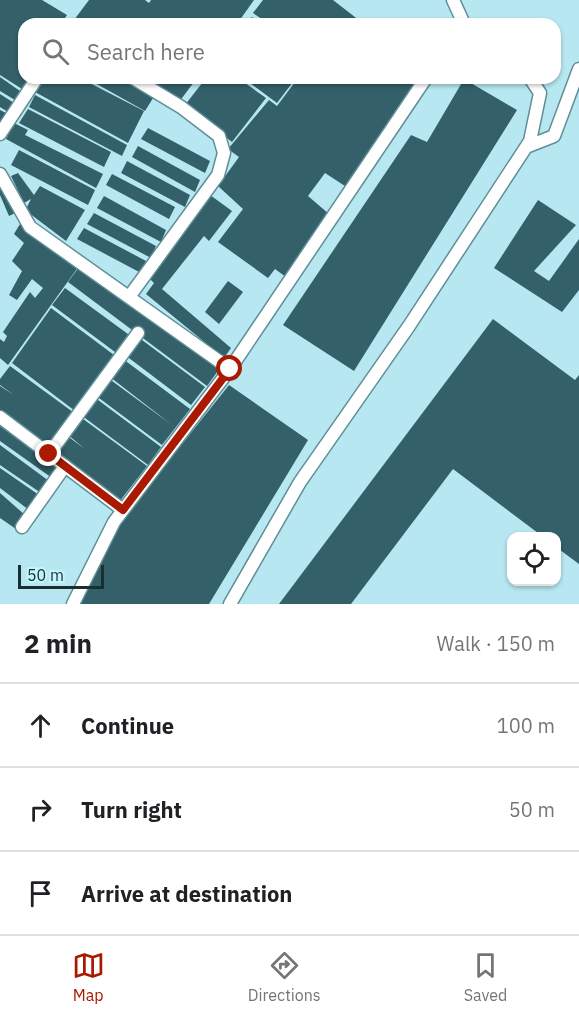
<!DOCTYPE html>
<html lang="en">
<head>
<meta charset="utf-8">
<style>
  body { margin:0; font-family:"IBM Plex Sans",sans-serif; background:#f2f2f2; color:#202124 }
  .controls { position:absolute; right:18px; bottom:18px; display:grid; overflow:hidden; border-radius:12px; box-shadow:0 2px 4px #0004 }
  .controls button { width:54px; height:54px; display:grid; place-items:center; padding:0; border:0; border-bottom:2px solid #e0e0e0; background:#fff; color:#202124; font:30px sans-serif }
  .scale { position:absolute; left:18px; bottom:15px; width:86px; box-sizing:border-box; padding-left:6px; border:3px solid #1b2e32; border-top:0; font-size:16px; line-height:21px; white-space:nowrap; color:#1b2e32; -webkit-text-stroke:4px #c4f5ff; paint-order:stroke }
  .stop { position:absolute; width:18px; height:18px; margin:-14px; border:4px solid #aa1a02; border-radius:50%; background:#fff }
  .stop.end { background:#aa1a02; border-color:#fff; box-shadow:0 2px 6px #0008 }
  .list { margin:0; padding:0; list-style:none }
  h2 { display:flex; justify-content:space-between; align-items:center; height:78px; margin:0; padding:0 24px; font-size:26px }
  h2 small { font-size:20px; font-weight:400; color:#757577 }
  .list li { display:grid; grid-template-columns:39px 1fr auto; gap:18px; align-items:center; box-sizing:border-box; height:84px; padding:0 24px; border-top:2px solid #e0e0e0 }
  .list b { display:block; font-size:22px; white-space:nowrap }
  .list em { font-size:20px; font-style:normal; color:#757577 }
  .icon { flex:none; width:33px; height:33px; fill:none; stroke:currentColor; stroke-width:2; stroke-linecap:round; stroke-linejoin:round }
  .map { position:relative; flex:none; width:579px; height:604px; overflow:hidden }
  .search { position:absolute; background:#fff; box-shadow:0 2px 4px #0004; left:18px; right:18px; top:18px; height:66px; display:flex; align-items:center; gap:15px; box-sizing:border-box; padding:0 21px; border-radius:18px; color:#757577; font-size:22px }
  .sheet { height:330px; background:#fff }
  nav { display:flex; justify-content:space-around; align-items:center; box-sizing:border-box; height:84px; border-top:2px solid #e0e0e0; background:#fff; font-size:16px; color:#757577 }
  nav a { display:grid; justify-items:center; gap:3px }
  nav .on { color:#aa1a02 }
  .map>svg:first-child { display:block }
</style>
</head>
<body>
<div class="map">
<svg width="579" height="604" viewBox="0 0 579 604">
  <rect width="100%" height="100%" fill="#b7e7f1"/>
  <!-- building -->
  <path fill="#336069" d="M0 0H42L67 15 61 24H24V78H28L22 89 0 75Z
    M89 0H145L149 3 151 0H254L237 24H71Z
    M263 0H333L360 21 358 24H269L253 13Z
    M252 17 261 24H247Z
    M0 77 20 91 15 100 0 91Z
    M43 78H80L144 111 128 143 35 92Z
    M86 78H122L155 95 145 111Z
    M144 78H197L179 102Z
    M206 78H238L266 98 232 142 185 105Z
    M243 78H296L277 103Z
    M298 78H421L348 188 325 173 308 196 329 214 286 277 275 269 268 278 218 242 243 209 218 186 239 157 228 149 269 100 277 106Z
    M464 79 517 110 354 371 283 325 411 135 427 142Z
    M0 94 14 103 8 112 0 107Z
    M35 95 127 145 122 156 29 107Z
    M28 109 111 152 104 167 19 123Z
    M0 110 6 113 0 123Z
    M14 123 28 130 25 135 103 174 96 188 6 139Z
    M148 128 210 161 205 173 141 139Z
    M138 146 200 180 195 192 132 157Z
    M19 150 95 190 88 205 11 165Z
    M127 161 190 195 185 207 121 173Z
    M18 173 34 195 40 186 85 210 66 241 29 213 27 207 31 199 24 203 11 176Z
    M112 174 175 207 169 219 106 185Z
    M0 176 19 211 9 216 0 195Z
    M210 195 232 211 209 241 204 236 162 289 231 348 224 358 146 294 154 283 148 277Z
    M104 196 166 230 161 242 97 208Z
    M538 200 576 225 534 271 549 281 579 239V290L562 312 494 268Z
    M94 213 156 246 151 258 87 224Z
    M20 224 79 266 8 365 0 358V339L4 342 7 336 3 332 30 292 35 298 43 288 32 279 17 300 9 295 22 271 12 261 24 243 14 234Z
    M84 228 146 261 141 273 77 239Z
    M79 267 220 368 207 386 68 282Z
    M228 281 243 292 219 324 205 312Z
    M65 288 132 337 119 355 52 305Z
    M51 308 118 358 79 414 12 363Z
    M493 319 575 380 579 375V564L556 547V536H542L453 469 351 604H279Z
    M138 337 205 387 191 405 125 355Z
    M123 359 190 409 162 445 95 395 108 378 172 425 110 377Z
    M10 366 77 415 48 450 0 414V386L14 395 0 385V379Z
    M229 385 308 440 209 604H79L124 517Z
    M94 397 161 447 148 465 81 415Z
    M79 416 147 466 119 502 53 452 66 435 85 449 67 434Z
    M0 420 61 464 52 478 0 441Z
    M0 445 49 481 41 493 0 465Z
    M0 468 39 495 29 510 0 488Z
    M0 493 25 515 16 529 0 518Z"/>
  <g fill="none" stroke-linecap="round" stroke-linejoin="round">
    <!-- minor casing -->
    <g stroke="#608e97" stroke-width="15">
      <path id="minor" d="M453 0 464 24
        M0 134 37 78
        M526 147 554 136 579 69
        M0 174 30 227 230 369
        M129 297 218 175 224 153 219 136 181 107 133 78
        M0 417 123 510
        M49 454 138 333
        M22 527 65 466
        M73 604 114 522 230 369 426 78
        M230 604 300 482 409 326 530 141 540 93 530 78"/>
    </g>
    <!-- minor -->
    <use href="#minor" stroke="#fff" stroke-width="12"/>
  </g>
  <g fill="none" stroke-linecap="round" stroke-linejoin="round">
    <!-- route -->
    <path stroke="#aa1a02" stroke-width="8" d="M49 454 123 510 230 369"/>
  </g>
</svg>
<div class="controls">
<button><svg class="icon" aria-label="locate" viewBox="0 0 24 24"><circle cx="12" cy="12" r="6"/><path d="M12 2v4M12 18v4M2 12h4M18 12h4"/></svg></button>
</div>
<div class="scale">50 m</div>
<div class="stop" style="left:230px;top:369px"></div>
<div class="stop end" style="left:49px;top:454px"></div>
<div class="search"><svg class="icon" aria-label="search" viewBox="0 0 24 24"><circle cx="10" cy="10" r="6"/><path d="M15 15l6 6"/></svg>Search here</div>
</div>
<section class="sheet">
<h2>2 min<small>Walk · 150 m</small></h2>
<ul class="list">
<li><svg class="icon" aria-label="ahead" viewBox="0 0 24 24"><path d="M12 20V5M6 11l6-6 6 6"/></svg><div><b>Continue</b></div><em>100 m</em></li>
<li><svg class="icon" aria-label="right" viewBox="0 0 24 24"><path d="M7 20v-9h11M14 6l5 5-5 5"/></svg><div><b>Turn right</b></div><em>50 m</em></li>
<li><svg class="icon" aria-label="arrive" viewBox="0 0 24 24"><path d="M6 21V4h12l-3 4 3 4H6"/></svg><div><b>Arrive at destination</b></div></li>
</ul>
</section>
<nav>
<a class="on"><svg class="icon" aria-label="map" viewBox="0 0 24 24"><path d="M3 6l6-2 6 2 6-2v14l-6 2-6-2-6 2zM9 4v14M15 6v14"/></svg>Map</a>
<a><svg class="icon" aria-label="directions" viewBox="0 0 24 24"><path d="M12 3l9 9-9 9-9-9zM9 14v-3h6M13 9l2 2-2 2"/></svg>Directions</a>
<a><svg class="icon" aria-label="saved" viewBox="0 0 24 24"><path d="M7 4h10v16l-5-4-5 4z"/></svg>Saved</a>
</nav>
</body>
</html>
